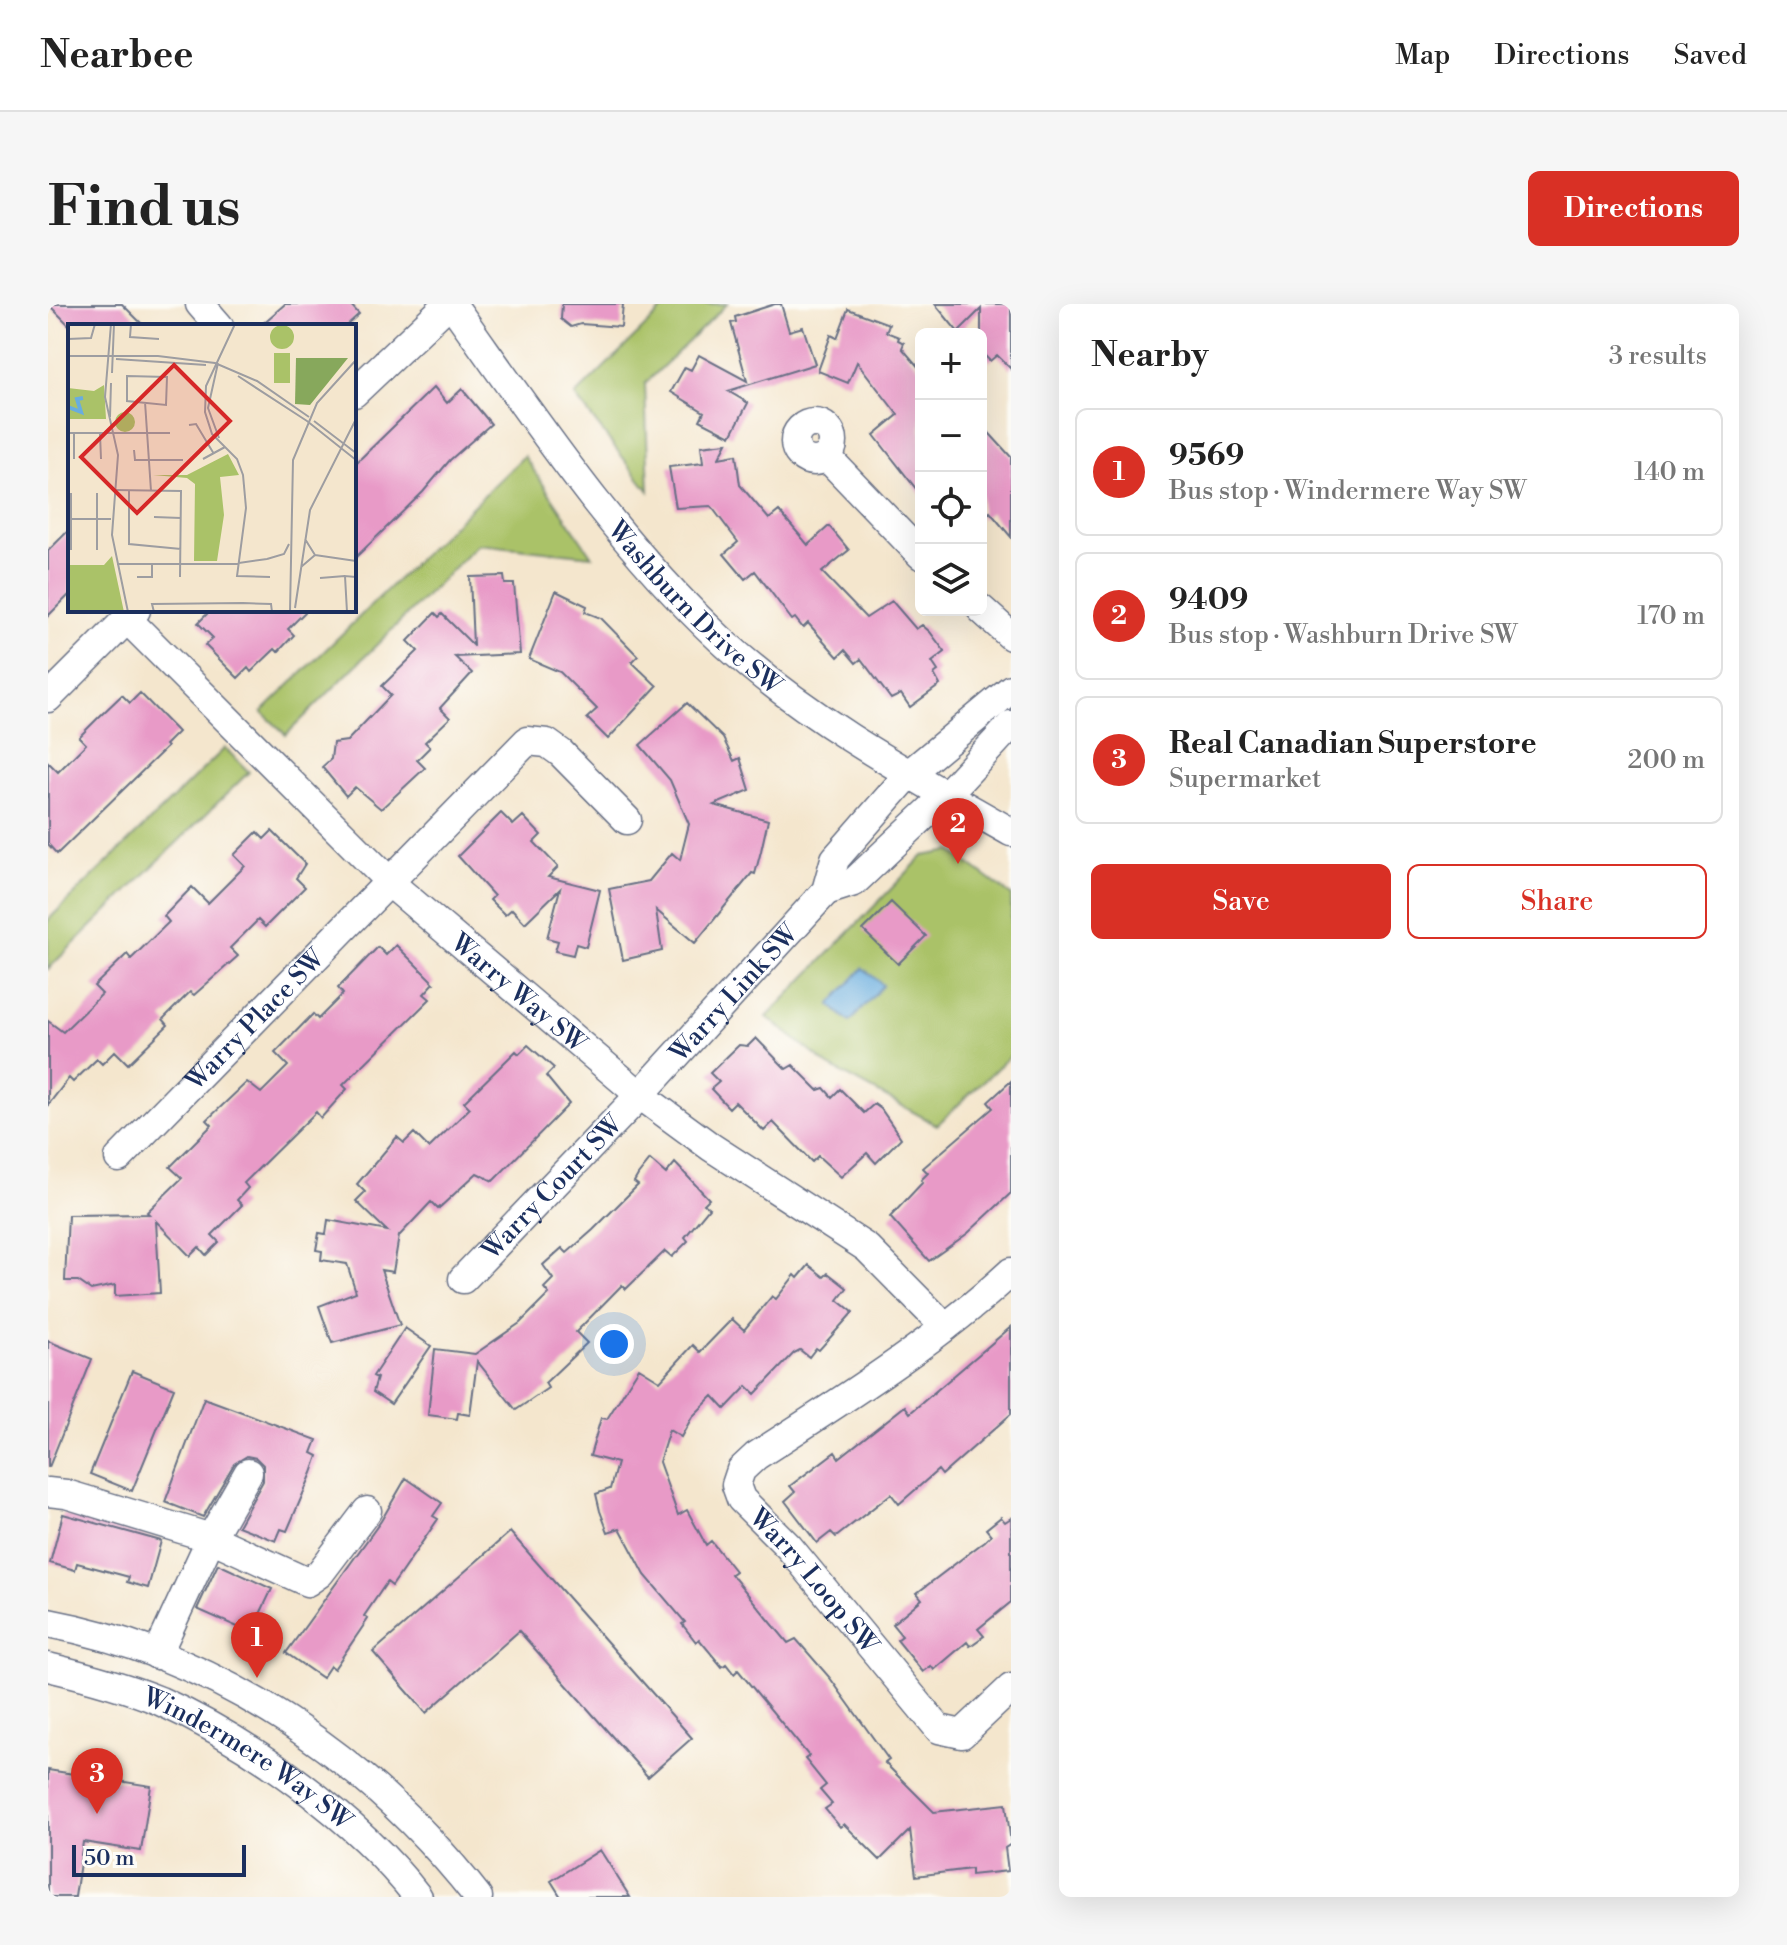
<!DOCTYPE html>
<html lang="en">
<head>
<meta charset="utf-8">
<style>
  body { margin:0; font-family:"Libre Bodoni",serif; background:#f6f6f6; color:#222 }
  .controls { position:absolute; right:24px; top:24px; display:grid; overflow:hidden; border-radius:12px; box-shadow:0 8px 32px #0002 }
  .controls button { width:72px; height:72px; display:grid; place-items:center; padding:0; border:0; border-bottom:2px solid #e0e0e0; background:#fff; color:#222; font:40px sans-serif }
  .scale { position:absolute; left:24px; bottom:20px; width:174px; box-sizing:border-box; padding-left:8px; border:4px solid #1b2f5e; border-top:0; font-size:22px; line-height:28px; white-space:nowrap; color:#1b2f5e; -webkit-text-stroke:6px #fdfcf7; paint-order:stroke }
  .you { position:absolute; left:566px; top:1040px; width:28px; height:28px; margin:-20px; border:6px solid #fff; border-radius:50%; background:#1a73e8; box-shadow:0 0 0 12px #1a73e833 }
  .badge { display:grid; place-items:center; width:52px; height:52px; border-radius:50%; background:#d93025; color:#fff; font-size:26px; font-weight:700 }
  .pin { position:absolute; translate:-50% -66px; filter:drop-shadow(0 2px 4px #0008) }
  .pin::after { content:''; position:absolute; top:42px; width:28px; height:24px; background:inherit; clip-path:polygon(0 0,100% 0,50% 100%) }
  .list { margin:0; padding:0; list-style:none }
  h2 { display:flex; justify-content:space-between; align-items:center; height:104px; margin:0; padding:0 32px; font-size:34px }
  h2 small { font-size:26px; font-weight:400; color:#767676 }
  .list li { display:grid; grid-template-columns:52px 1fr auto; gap:24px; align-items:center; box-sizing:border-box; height:128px; margin:0 16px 16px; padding:0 16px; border:2px solid #e0e0e0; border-radius:12px }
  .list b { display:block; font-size:30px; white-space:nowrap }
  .list p { margin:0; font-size:26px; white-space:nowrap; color:#767676 }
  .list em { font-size:26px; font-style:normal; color:#767676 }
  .actions { display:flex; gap:16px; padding:24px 32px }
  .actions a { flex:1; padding:18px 0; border:2px solid #d93025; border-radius:12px; text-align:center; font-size:28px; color:#d93025 }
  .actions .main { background:#d93025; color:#fff }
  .icon { flex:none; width:44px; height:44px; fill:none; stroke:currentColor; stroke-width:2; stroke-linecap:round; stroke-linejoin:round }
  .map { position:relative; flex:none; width:963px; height:1593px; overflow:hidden; border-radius:12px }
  header { display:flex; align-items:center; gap:48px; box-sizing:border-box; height:112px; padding:0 40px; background:#fff; border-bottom:2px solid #e0e0e0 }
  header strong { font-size:38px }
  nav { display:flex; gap:44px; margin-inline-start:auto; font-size:28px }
  .intro { display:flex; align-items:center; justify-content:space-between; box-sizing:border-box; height:192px; padding:0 48px }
  h1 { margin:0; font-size:56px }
  .button { padding:20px 36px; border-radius:12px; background:#d93025; color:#fff; font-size:28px; font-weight:700 }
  main { display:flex; gap:48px; padding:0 48px }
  aside { flex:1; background:#fff; border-radius:12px; box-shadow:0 8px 32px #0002 }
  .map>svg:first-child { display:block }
</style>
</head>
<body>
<header>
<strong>Nearbee</strong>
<nav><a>Map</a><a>Directions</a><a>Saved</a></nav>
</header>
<div class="intro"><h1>Find us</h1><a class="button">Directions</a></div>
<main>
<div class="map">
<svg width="963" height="1593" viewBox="0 0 963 1593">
  <rect width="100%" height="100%" fill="#fdfcf7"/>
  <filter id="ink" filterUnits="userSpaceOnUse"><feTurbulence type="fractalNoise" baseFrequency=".0125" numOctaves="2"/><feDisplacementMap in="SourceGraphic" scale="16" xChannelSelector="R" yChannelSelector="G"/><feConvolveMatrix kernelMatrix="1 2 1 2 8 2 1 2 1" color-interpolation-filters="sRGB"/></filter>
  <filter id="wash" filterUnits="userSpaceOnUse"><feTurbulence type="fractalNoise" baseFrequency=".006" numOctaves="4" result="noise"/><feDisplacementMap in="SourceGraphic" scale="32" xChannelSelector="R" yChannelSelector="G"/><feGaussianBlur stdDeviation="1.8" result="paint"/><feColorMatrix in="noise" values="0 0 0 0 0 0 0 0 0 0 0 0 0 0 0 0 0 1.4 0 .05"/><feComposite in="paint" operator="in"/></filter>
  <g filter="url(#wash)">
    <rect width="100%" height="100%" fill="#f4e6cd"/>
    <!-- green -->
    <path fill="#aac268" stroke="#627863" stroke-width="2" d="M620 0H679L597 80 601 187 527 92Z
      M476 152 544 252 430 240 238 431 214 408Z
      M177 444 201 468 0 665V616Z
      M903 547 963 591V751L889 821 781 762 719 713 875 552Z"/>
    <!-- water -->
    <path fill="#69addf" stroke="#426e9e" stroke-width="2" d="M815 664 835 681 802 718 782 701Z"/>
    <g id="blocks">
      <!-- building -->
      <path fill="#e89ac7" d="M0 0H74L96 22H22Z
        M237 0H302L311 10 298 22H212Z
        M514 0H575L573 23 533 20 523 23 513 15Z
        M727 0H733L741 27 755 23 767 60 680 87 700 99 683 132 652 116 656 108 623 88 637 63 643 66 651 51 699 77 683 19 688 18 687 13Z
        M887 0H963V65L949 51 942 57 933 48V5L910 28Z
        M800 5 841 20 838 28 851 33 850 36 856 39 854 44 873 66V191L826 131 850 111 809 58 800 79 770 67 783 31 789 34Z
        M386 83 399 99 414 85 443 120 402 156 375 188 306 255V161Z
        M933 120 963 153V233L942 208 933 215Z
        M679 139 671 154 688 151 692 181 721 215 731 207 760 241 781 222 801 246 774 268 818 314 844 297 868 325 874 321 882 328 897 348 884 358 890 367 886 370 892 381 862 403 853 390 843 395 813 355 808 359 797 346 790 353 760 319 755 324 747 314 744 316 707 267 697 275 676 250 690 238 663 202 628 204 621 163 655 159 653 142Z
        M22 225V290L0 312V247Z
        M456 272 457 280H466L472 350 407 353 424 369 392 404 402 414 377 438 382 443 369 456 377 464 333 505 307 483 298 492 274 463 283 455 285 439 299 437 343 391 334 382 370 347 360 337 387 309 391 313 394 310 425 341 422 273Z
        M508 287 539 302 537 308 553 314 590 352 584 358 609 382 560 435 539 414 549 405 512 368 481 355Z
        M163 306H259L240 325 246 331 230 348 227 345 203 368 200 364 190 374 157 341 165 334 150 319Z
        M92 389 130 428 117 441 119 443 9 550 0 540V458L10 468 38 440 31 433 51 413 74 391 82 399Z
        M639 399 675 434 686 457 692 454 702 486 666 501 720 516 713 547 707 570 704 569 647 639 608 606 614 647 575 656 561 585 601 577 624 549 632 556 641 520 622 476 592 441Z
        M453 509 465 521 475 512 493 531 486 538 510 563 500 573 552 586 538 643 528 640 525 651 507 647 510 637 499 634 512 585 477 619 464 605 457 611 442 596 446 592 410 552Z
        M224 527 257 560 248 574 257 583 217 623 210 616 182 644 190 652 146 691 142 688 115 715 120 721 80 760 67 747 54 760 49 755 25 778 21 774 0 801V717L15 728 54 690 46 682 79 650 83 655 121 618 116 612 144 583 160 599 197 562 186 551 209 528 216 535Z
        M843 598 878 632 850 660 815 626Z
        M348 641 386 679 376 690 382 695 295 781 299 785 273 814 268 808 196 879 200 884 189 896 194 901 164 931 171 938 158 951 151 943 142 952 108 917 112 989 67 992V981L43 986 30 977H17L20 911 101 910 99 908 134 874 122 863 164 821 159 816 199 778 213 789 240 762 227 749 265 710 270 715 295 690 290 684 330 643 338 651Z
        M708 734 738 765 745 761 770 786 776 784 784 793 792 785 816 809 826 800 833 805 853 834 828 859 819 849 793 873 770 852 764 858 725 818 716 827 687 798 681 804 663 785 671 778 662 769 691 741 700 742Z
        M480 741 506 764 498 772 521 800 445 877 429 869 390 905 383 898 351 932 345 968 333 966 352 1021 284 1039 271 1002 308 988 299 960 273 956 274 947 268 946 271 929 278 930 280 916 339 927 308 897 317 888 309 880 349 833 356 839 366 829 381 844 422 804 416 798 468 747 471 750Z
        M963 777V889L920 929 881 957 842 913 875 878 873 876 880 869 875 864 945 804 940 798Z
        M602 856 618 870 627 859 661 895 656 900 661 904 637 933 640 937 624 953 617 947 578 985 574 981 528 1028 539 1039 497 1079 500 1084 468 1106 429 1057 422 1111 410 1109 409 1115 380 1111 387 1045 427 1050 472 1019 501 990 496 984 505 975 495 961 514 944 519 949 545 926 590 881 586 878 590 871Z
        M761 961 776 973 780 969 799 984 790 996 805 1008 771 1046 768 1044 761 1053 752 1046 746 1049 707 1090 699 1082 677 1105 665 1092 644 1113 633 1133 621 1126 611 1158 630 1211 639 1206 658 1241 663 1237 687 1267 683 1270 740 1339 748 1335 782 1374 841 1456 837 1459 886 1508 958 1500 963 1540 957 1544 960 1567 923 1571V1565L868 1572 862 1526 832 1556 796 1520 792 1523 777 1505 784 1500 772 1486 778 1481 757 1455 761 1452 690 1366 686 1370 678 1360 674 1363 651 1335 648 1338 634 1320 637 1318 597 1271 572 1224 560 1228 552 1207 548 1190 562 1185 569 1159 542 1152 553 1114 559 1115 591 1064 612 1077 645 1041 652 1048 684 1015 696 1026 724 992 728 995 747 971 750 974Z
        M963 1023V1110L894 1171 890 1166 851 1200 843 1190 788 1233 783 1228 769 1239 737 1197 747 1188 742 1182 787 1148 791 1154 857 1102 862 1109Z
        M357 1024 383 1042 343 1100 325 1088 329 1074 325 1072Z
        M0 1037 44 1055 1 1163H0Z
        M84 1067 126 1084 84 1187 42 1170Z
        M156 1094 269 1136 264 1149 270 1152 264 1169 239 1227 233 1225 228 1237 190 1222 215 1177V1161L208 1154 199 1152 186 1160 155 1213 117 1198Z
        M358 1174 394 1199 385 1212 390 1215 344 1282 339 1278 316 1312 320 1315 286 1365 282 1362 274 1374 238 1349 333 1217Z
        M15 1210 113 1237 100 1284 79 1278 81 1273 29 1259 27 1266 2 1259Z
        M953 1213 957 1218 963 1214V1298L930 1325 936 1332 922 1342 919 1338 886 1366 883 1362 875 1368 849 1336 854 1332 844 1320 874 1295 869 1289 937 1237 943 1231 938 1225Z
        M462 1228 644 1434 600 1473 471 1327 378 1409 325 1348Z
        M170 1260 224 1285 203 1329 149 1305Z
        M0 1466 103 1482 93 1547 35 1538 27 1593H0Z
        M552 1546 582 1593H513L503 1577Z"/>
    </g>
  </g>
  <g filter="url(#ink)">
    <use href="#blocks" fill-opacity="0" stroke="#676f85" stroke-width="2"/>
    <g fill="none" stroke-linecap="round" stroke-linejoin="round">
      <!-- minor casing -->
      <g stroke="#676f85" stroke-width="31">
        <g id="minor">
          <path d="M152 0 171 22"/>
          <path id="s1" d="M404 0C487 116 567 237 672 335 757 414 862 471 963 528"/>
          <path d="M306 89 400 0"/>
          <circle cx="766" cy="138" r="19"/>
          <path d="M779 153 873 251"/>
          <path d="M933 305 963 332"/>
          <path id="s2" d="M79 315 349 585 592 791 663 843 819 944 897 1023"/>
          <path d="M0 394 88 306"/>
          <path d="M778 587 806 578 898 491 963 421"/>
          <path id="s3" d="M71 854 479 437 499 439 513 449 579 516"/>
          <path id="s4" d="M963 968C886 1039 796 1095 708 1152L693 1166 688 1181 693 1195 741 1243 891 1425 914 1430 963 1384"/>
          <path id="s5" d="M415 975 592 791 778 587 787 555 862 469 963 385"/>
          <path d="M0 1188 18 1190 163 1234 259 1278 272 1269 319 1207"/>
          <path d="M0 1319C171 1351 324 1457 430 1593"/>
          <path d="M109 1351 163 1234 200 1169"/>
          <path id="s6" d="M0 1363C38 1372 76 1382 112 1397 203 1438 309 1514 370 1593"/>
        </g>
      </g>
      <!-- minor -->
      <use href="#minor" stroke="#fff" stroke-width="28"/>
    </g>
  </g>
  <g text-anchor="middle" stroke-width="8" stroke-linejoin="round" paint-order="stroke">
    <!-- street labels -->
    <g font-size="26" fill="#1b2f5e" stroke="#fdfcf7">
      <text dy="9" stroke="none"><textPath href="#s1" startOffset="390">Washburn Drive SW</textPath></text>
      <text dy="9" stroke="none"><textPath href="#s2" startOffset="542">Warry Way SW</textPath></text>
      <text dy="9" stroke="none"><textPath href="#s5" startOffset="394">Warry Link SW</textPath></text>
      <text dy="9" stroke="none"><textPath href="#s3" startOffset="194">Warry Place SW</textPath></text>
      <text dy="9" stroke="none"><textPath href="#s5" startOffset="128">Warry Court SW</textPath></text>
      <text dy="9" stroke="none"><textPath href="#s4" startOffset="476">Warry Loop SW</textPath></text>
      <text dy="9" stroke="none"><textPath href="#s6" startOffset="222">Windermere Way SW</textPath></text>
    </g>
  </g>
  <!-- overview -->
  <g transform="translate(20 20)">
    <rect width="288" height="288" fill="#f4e6cd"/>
    <path d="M202 13a12 12 0 1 1 24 0a12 12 0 1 1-24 0ZM206 29H222V59H206ZM36 61 38 95H0V64L26 67ZM47 98a10 10 0 1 1 20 0a10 10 0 1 1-20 0ZM160 130 171 151 152 153 156 191 149 237H126L127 160 119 154 85 151H119ZM44 232 56 288H0V241H36Z" fill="#aac268"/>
    <path d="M228 34H280L242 81 227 80Z" fill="#87a85c"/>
    <path fill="none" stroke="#69addf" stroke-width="4" d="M0 83 13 88 9 75 15 74"/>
    <path fill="none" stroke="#9d9da1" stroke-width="2" d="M43 0 37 73 50 131 44 211 60 288M63 0 62 13 91 15M167 0 138 62 137 88 144 110 169 135 175 151 178 184 169 252 202 253M0 15 23 14 27 0M0 32H90L147 39 189 57 241 93M48 35 138 41M150 39 140 84 151 114M44 49 46 0M59 52 99 53 98 81 59 77ZM170 52 239 97M77 78 83 167M42 93 43 59M239 97 288 136M246 97 288 129M121 101 128 100 146 130M0 109H102M32 110 33 135M66 126 67 136H115M6 135V109M135 135 157 123M46 166 113 167 112 253M61 167V220L113 225M3 169V226M29 169V226M86 193 113 194M1 195H43M247 231 288 237M199 235 216 230 221 220M49 240H164L199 235M233 243 247 231 237 215M69 253H84V239M252 254 277 252M227 284 242 186 288 95M86 288 84 280 175 279 203 280 204 288M222 288 225 136 249 79 288 36M279 288 277 252 288 253"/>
    <path fill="#d62828" fill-opacity="0.15" stroke="#d62828" stroke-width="4" d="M106 41 162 97 69 189 13 133Z"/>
    <rect width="288" height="288" fill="none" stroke="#1b2f5e" stroke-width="4"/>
  </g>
</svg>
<div class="controls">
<button>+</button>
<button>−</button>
<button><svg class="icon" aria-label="locate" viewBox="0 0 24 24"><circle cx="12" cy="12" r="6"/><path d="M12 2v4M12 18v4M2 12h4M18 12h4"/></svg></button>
<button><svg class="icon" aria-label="layers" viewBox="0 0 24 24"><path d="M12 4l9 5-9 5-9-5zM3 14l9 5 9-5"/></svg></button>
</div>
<div class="scale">50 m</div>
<div class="you"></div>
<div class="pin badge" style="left:209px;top:1374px">1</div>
<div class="pin badge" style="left:910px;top:560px">2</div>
<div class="pin badge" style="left:49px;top:1510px">3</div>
</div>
<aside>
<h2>Nearby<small>3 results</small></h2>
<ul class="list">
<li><span class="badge">1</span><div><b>9569</b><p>Bus stop · Windermere Way SW</p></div><em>140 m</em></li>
<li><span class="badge">2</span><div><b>9409</b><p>Bus stop · Washburn Drive SW</p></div><em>170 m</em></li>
<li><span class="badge">3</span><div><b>Real Canadian Superstore</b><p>Supermarket</p></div><em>200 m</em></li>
</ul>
<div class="actions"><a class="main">Save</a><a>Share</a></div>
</aside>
</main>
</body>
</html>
